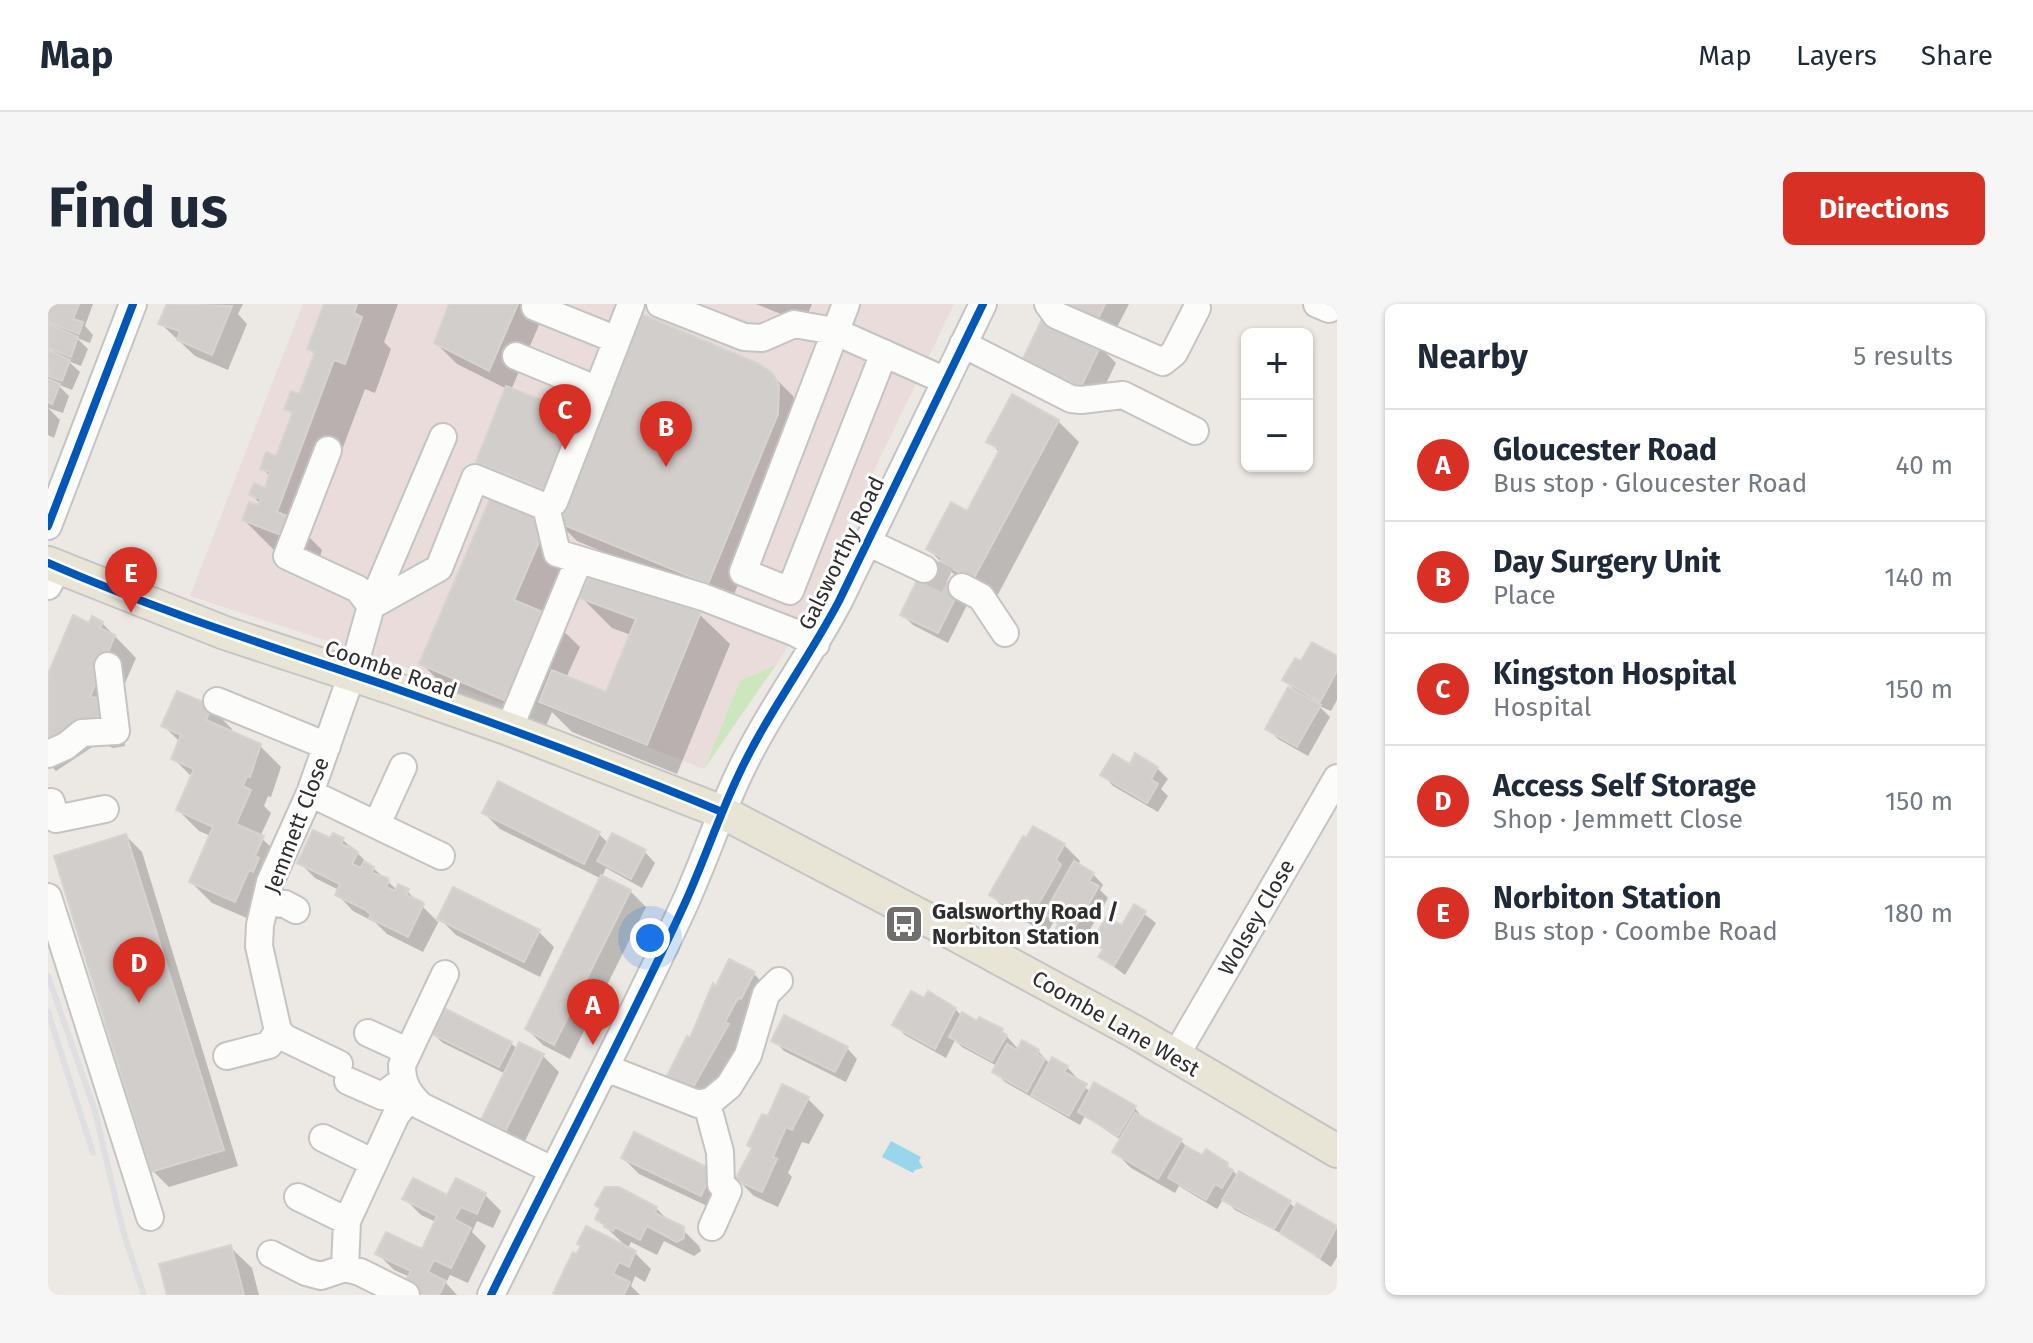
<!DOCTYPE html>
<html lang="en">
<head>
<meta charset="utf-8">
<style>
  body { margin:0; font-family:"Fira Sans",sans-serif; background:#f6f6f7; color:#1f2937 }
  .controls { position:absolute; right:24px; top:24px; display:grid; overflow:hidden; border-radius:12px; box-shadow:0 2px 6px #0004 }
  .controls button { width:72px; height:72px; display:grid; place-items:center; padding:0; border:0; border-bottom:2px solid #e0e1e3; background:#fff; color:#1f2937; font:40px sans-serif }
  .you { position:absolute; left:602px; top:634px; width:28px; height:28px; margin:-20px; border:6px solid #fff; border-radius:50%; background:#1a73e8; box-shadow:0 0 0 12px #1a73e833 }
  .badge { display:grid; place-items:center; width:52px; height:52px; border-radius:50%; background:#d93025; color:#fff; font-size:26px; font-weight:700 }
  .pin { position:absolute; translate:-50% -66px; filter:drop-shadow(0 2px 4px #0008) }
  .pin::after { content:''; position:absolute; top:42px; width:28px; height:24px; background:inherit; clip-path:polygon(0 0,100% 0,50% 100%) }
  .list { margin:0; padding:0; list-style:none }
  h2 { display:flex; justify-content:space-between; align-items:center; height:104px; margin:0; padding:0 32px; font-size:34px }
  h2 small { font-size:26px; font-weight:400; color:#747a83 }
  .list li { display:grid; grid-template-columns:52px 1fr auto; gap:24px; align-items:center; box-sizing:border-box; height:112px; padding:0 32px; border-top:2px solid #e0e1e3 }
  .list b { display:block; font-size:30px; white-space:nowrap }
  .list p { margin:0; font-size:26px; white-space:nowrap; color:#747a83 }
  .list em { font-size:26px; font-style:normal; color:#747a83 }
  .map { position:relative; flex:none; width:1289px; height:991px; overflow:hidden; border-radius:12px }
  header { display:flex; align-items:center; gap:48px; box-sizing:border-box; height:112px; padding:0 40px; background:#fff; border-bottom:2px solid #e0e1e3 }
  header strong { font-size:38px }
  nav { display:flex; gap:44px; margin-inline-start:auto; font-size:28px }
  .intro { display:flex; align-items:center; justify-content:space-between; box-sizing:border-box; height:192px; padding:0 48px }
  h1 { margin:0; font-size:56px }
  .button { padding:20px 36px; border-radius:12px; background:#d93025; color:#fff; font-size:28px; font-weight:700 }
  main { display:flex; gap:48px; padding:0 48px }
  aside { flex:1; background:#fff; border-radius:12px; box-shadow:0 2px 6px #0004 }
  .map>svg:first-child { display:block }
</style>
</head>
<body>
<header>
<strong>Map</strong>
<nav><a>Map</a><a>Layers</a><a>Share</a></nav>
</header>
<div class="intro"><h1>Find us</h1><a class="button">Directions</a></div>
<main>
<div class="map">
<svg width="1289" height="991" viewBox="0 0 1289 991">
  <rect width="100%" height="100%" fill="#ece8e4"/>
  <!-- medical -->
  <path fill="#e9dcdb" d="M255 0H906L748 329 728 361 692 377 656 465 488 399 481 410 344 358 142 292Z"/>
  <!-- green -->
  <path fill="#cee6be" d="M728 361 656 465 692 377Z"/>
  <!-- water -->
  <path fill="#99d6ec" d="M843 837 873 853 871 857 875 864 867 866 865 869 834 853Z"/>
  <!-- shadow -->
  <path fill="#0003" d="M7 0H45L37 22 45 31 42 39 29 34 40 45 33 62 20 57 32 68 24 86 9 80 21 92 15 109 0 104 12 116 6 134 0 131V2Z
    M121 0H134L144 4 146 0H195L190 10 199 20 180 66 147 52 112 19Z
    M278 0H350L336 38 343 45 327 89 317 85 261 233 274 246 269 262 226 246 196 216 213 200 204 191 218 186 223 173 214 164 229 154 245 111 239 104 252 92 268 51 261 45Z
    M403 0H500L463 86 527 111 723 70 745 92 751 104V132L682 300 529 237 508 216 461 188 431 158 459 85 409 60 388 39Z
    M708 0H764L756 19Z
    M1018 0H1081L1064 33Z
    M1052 43 1068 59 1046 104 990 77Z
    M1010 117 1031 138 947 296 915 279 880 245 920 209 952 149 941 137Z
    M499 216 530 247 501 313 532 343 518 374 559 391 583 331 564 324 534 294 651 310 682 340 629 470 524 428 504 408 495 429 404 390 374 360Z
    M875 269 921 297 900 339 865 321 855 311Z
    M54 319 88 354 64 409 73 418 77 442 65 444 52 438 8 467 0 459V375L42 322Z
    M1289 355V396L1283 407 1271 402 1282 413 1260 452 1230 435 1219 424 1249 388 1236 376 1253 360Z
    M163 404 184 425 182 429 212 442 233 463 223 493 220 492 216 502 223 509 212 533 236 555 208 618 164 599 143 578 163 532 151 527 130 506 144 473 125 454 132 438 116 422Z
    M1082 463 1109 464 1120 475 1113 485 1120 492 1110 508 1065 482 1055 471Z
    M450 480 551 530 560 539 597 548 607 559 594 584 558 564 554 573 582 587 598 603 522 755 495 741 479 725 554 575 452 525 436 509Z
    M78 532 94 548 190 862 121 883 105 867Z
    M295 536 349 586 359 587 390 618 406 585 490 627 506 643 492 673 408 631 392 615 375 648 339 630 328 619 305 607 289 590 291 586 267 574 251 558 283 537Z
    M1016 541 1032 557 1030 561 1045 570 1055 581 1052 586 1060 594 1032 643 1020 636 1009 626 1012 622 1006 617 999 630 959 607 943 591Z
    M1087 603 1108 619 1077 671 1053 653 1056 647 1046 637 1074 624Z
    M705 669 721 685 661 800 637 788 621 772 643 737Z
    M907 705 914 712 954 727 971 746 990 747 1002 760 1019 763 1029 774 1027 776 1043 788 1087 804 1096 816 1132 836 1143 847 1179 861 1190 872 1242 899 1248 905 1250 902 1289 925V953L1283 963 1238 932 1187 906 1176 894 1169 905 1131 882 1127 889 1083 864 1067 848 1073 836 1037 812 1032 821 957 778 946 767 949 762 914 743 907 736 898 754 857 731 847 721Z
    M384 729 463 739 470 746 495 752 511 768 474 843 451 832 435 816 458 770 395 739Z
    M726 736 799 744 809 755 798 778 736 747Z
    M735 783 760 795 776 811 761 840 754 838 740 869 744 873 730 903 706 892 690 876Z
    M575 854 664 868 670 907 591 870Z
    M437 891 453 907 445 924 429 917 424 928 438 942 420 979 402 971 398 979 409 991H368L362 973 346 966 330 950 375 947 388 918 373 911 357 895Z
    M608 904 623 919 634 925 651 942 653 947 646 952 616 937 609 951 583 938 580 944 549 915Z
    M182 943 204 964 211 991H121Z
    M587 949 603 965 597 978 587 972 583 982 592 991H510Z"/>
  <!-- building -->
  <path fill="#d1cecb" stroke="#d7d4d0" stroke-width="2" d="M0 0H31L25 15 35 18 31 30 0 18Z
    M119 0 184 2 164 51 129 36 132 27 110 20Z
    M276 0H309L306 9 314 13 297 60 286 56 229 208 245 214 238 233 194 216 201 198 210 201 213 195 201 191 206 179 217 184 222 168 212 165 218 148 228 152 245 108 236 105 243 87 251 90 267 48 259 45Z
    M401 0H470L441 67 386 39Z
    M1016 0H1057L1048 19 1015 2Z
    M591 9 711 60 724 69 731 81 730 110 660 280 506 217Z
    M995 13 1053 41 1030 89 972 61Z
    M0 20 30 33 23 53 0 44Z
    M0 46 22 56 14 77 0 72Z
    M0 75 12 80 4 100 0 98Z
    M458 82 528 109 498 186 428 158Z
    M964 90 1011 116 925 276 892 258 894 254 878 245 903 198 919 207 952 145 938 138Z
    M444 190 501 215 466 296 502 311 465 400 371 360Z
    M545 264 653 308 599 441 491 398 504 366 558 388 588 315 531 294Z
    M874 266 912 285 890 329 852 311Z
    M25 311 41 319 44 312 55 318 52 324 67 331 42 393 52 394 57 421 29 420 0 438V370Z
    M1264 338 1289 352V367L1272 398 1234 376 1247 354 1253 357Z
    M1240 383 1273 401 1249 443 1217 425Z
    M129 387 164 402 158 416 213 440 202 473 199 472 195 482 203 486 188 520 216 532 207 552 211 554 205 568 201 566 187 598 141 578 165 523 128 506 146 465 123 455 133 431 113 422Z
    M1087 449 1110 463 1103 475 1110 480 1099 499 1052 471 1065 450 1082 460Z
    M450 477 552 528 536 560 434 509Z
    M985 522 1017 540 1008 556 1013 561 982 615 941 591 975 532 978 534Z
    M265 526 282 534 285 529 296 534 293 540 299 543 300 541 310 548 304 560 313 564 316 557 326 563 324 569 340 574 341 577 338 583 347 587 350 580 361 585 358 591 373 597 376 600 360 633 321 614 323 610 316 605 287 591 292 580 249 559Z
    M564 529 598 546 583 575 549 557Z
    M78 530 176 846 103 868 6 552Z
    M1026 557 1046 569 1041 577 1051 582 1021 634 1007 626 1011 619 996 610Z
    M553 571 583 586 506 741 477 725Z
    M405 583 492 626 476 658 389 615Z
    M1086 600 1098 607 1066 662 1050 653 1055 645 1044 638 1058 613 1074 621Z
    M681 655 707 668 693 695 690 694 677 718 681 720 644 785 619 772 639 732 642 734 665 679 668 682Z
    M863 687 876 694 880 687 908 704 887 745 844 721Z
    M394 703 464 738 451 763 382 729Z
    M914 708 929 717 931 713 955 725 953 728 959 731 944 757 901 733Z
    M736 711 800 743 787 768 723 737Z
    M974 736 991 746 989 750 997 755 979 788 944 768 959 740 969 746Z
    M471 738 496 750 457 828 433 816Z
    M1004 753 1020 762 1016 768 1039 780 1021 812 983 791Z
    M1046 778 1088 802 1070 832 1030 808Z
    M734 780 761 793 744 826 738 823 725 853 729 855 714 888 687 876 704 844 699 841 714 810 720 812Z
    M1087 809 1134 835 1110 875 1064 848Z
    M586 828 665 866 653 892 573 854Z
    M1138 842 1154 851 1158 845 1180 859 1179 863 1185 866 1174 884 1167 880 1158 896 1120 874Z
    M1191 867 1243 897 1226 925 1174 896Z
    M365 874 399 891 408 874 438 889 429 910 413 903 406 915 423 924 403 964 386 956 380 968 398 977 391 991H375L355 981 363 967 327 950 338 928 374 945 389 912 354 895Z
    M557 883H571L609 903 607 909 636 923V934L629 938 599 922 592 936 567 923 565 927 556 923 557 921 547 915 552 905 547 901Z
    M1249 899 1289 922 1272 954 1232 929Z
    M538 922 588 947 581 963 571 958 565 970 582 978 576 991H509L505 989 525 948 528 950 533 942 529 940Z
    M183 941 196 991H119L111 960Z"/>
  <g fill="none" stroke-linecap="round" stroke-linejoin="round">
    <!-- minor-tunnel -->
    <path stroke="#c6c3c0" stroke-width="26" stroke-dasharray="26 13" stroke-linecap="butt" d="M876 265 914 283"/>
    <!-- minor casing -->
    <g stroke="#c5c4c5" stroke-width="30">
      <path id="minor" d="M612 0 696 33 714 34 746 20 786 27 898 77
        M798 0 695 268 742 287 836 49
        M1000 0 1008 11 1115 58 1126 49 1149 4
        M1269 0 1281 5 1284 0
        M487 3 569 36
        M915 40 1023 95 1033 96 1075 91 1147 127
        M468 52 550 86
        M280 146 239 252 310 285 323 302 391 264 427 174 498 203 506 198 583 0
        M498 203 509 249 655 293 748 329 768 340
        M0 222 85 0
        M819 238 876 265
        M0 282 10 263
        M914 283 933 293 957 329
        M169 397 279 442
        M461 425 531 256
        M0 450 18 442 34 429 68 427 60 362
        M262 489 393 552
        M0 499 3 498 8 515 57 505
        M329 520 355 463
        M0 593 102 913
        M218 598 237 600 248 606
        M397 670 354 761C354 780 360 789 373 802L504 866
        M320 729 359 747
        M1128 751 1289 474
        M179 752 221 741 230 727
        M291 760 237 734 230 727 211 642 212 621 222 578 262 489 304 370 323 302 395 133
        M558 764 650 800 663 797 681 782 700 751 718 690 731 677
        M300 777 334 792 354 777
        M659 800 672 848 673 880 680 887 664 923
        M275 834 326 859
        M250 893 299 917
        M223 950 258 968 273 972 297 964 312 968 358 991
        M297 964 299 917 348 811 363 792
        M443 991C507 860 576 732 637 599 656 557 671 512 691 470 719 410 760 356 791 297L935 0"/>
    </g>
    <!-- major casing -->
    <g stroke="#c6c5c4" stroke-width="36">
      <path id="major" d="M0 259 177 329 344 384 461 425 674 508 890 621 1087 728 1289 847"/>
    </g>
    <!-- minor -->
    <use href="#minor" stroke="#fcfcfb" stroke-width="26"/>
    <!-- major -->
    <use href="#major" stroke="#e8e4d6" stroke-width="32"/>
    <!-- rail -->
    <path stroke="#dfdfe1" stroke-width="6" d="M0 672 47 807 75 927 96 991
      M0 708 45 849"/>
    <!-- cycleway casing -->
    <g stroke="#fff" stroke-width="13">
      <path id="cycleway" d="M0 222 85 0
        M0 259C112 308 228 344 343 383 455 422 566 463 674 508
        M443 991C507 860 576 732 637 599 656 557 671 512 691 470 719 410 760 356 791 297L935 0"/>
    </g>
    <!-- cycleway -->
    <use href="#cycleway" stroke="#0057b8" stroke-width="8"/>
  </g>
  <!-- icons -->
  <defs>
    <g id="bus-square" transform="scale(2)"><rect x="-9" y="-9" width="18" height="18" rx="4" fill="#706f6e" stroke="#fff"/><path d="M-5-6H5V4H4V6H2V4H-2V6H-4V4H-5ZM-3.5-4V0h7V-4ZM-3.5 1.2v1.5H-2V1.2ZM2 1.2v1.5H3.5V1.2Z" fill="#fff"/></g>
  </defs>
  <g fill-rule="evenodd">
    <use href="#bus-square" x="856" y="620"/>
  </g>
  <g text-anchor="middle" stroke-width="6" stroke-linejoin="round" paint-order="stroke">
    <!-- street labels -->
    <g font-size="22" fill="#2e2e2e" stroke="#fff">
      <text transform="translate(793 249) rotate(-64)" y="8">Galsworthy Road</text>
      <text transform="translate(343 365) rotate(19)" y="8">Coombe Road</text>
      <text transform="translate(248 521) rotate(-69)" y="8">Jemmett Close</text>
      <text transform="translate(1208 613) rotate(-60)" y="8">Wolsey Close</text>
      <text transform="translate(1068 719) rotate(30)" y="8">Coombe Lane West</text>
    </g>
    <!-- poi labels -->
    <g font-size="22" font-weight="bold" fill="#2e2e2e" stroke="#fff" text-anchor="start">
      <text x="884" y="615">Galsworthy Road /<tspan x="884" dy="25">Norbiton Station</tspan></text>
    </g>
  </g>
</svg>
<div class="controls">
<button>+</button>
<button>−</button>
</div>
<div class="you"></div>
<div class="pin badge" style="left:545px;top:741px">A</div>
<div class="pin badge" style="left:618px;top:163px">B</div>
<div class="pin badge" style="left:517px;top:146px">C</div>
<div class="pin badge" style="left:91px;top:699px">D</div>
<div class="pin badge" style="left:83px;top:309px">E</div>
</div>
<aside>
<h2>Nearby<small>5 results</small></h2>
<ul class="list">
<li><span class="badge">A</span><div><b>Gloucester Road</b><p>Bus stop · Gloucester Road</p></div><em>40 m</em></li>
<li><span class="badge">B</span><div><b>Day Surgery Unit</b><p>Place</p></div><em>140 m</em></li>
<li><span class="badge">C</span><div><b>Kingston Hospital</b><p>Hospital</p></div><em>150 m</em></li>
<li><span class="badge">D</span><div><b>Access Self Storage</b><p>Shop · Jemmett Close</p></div><em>150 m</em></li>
<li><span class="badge">E</span><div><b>Norbiton Station</b><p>Bus stop · Coombe Road</p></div><em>180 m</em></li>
</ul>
</aside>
</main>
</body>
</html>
